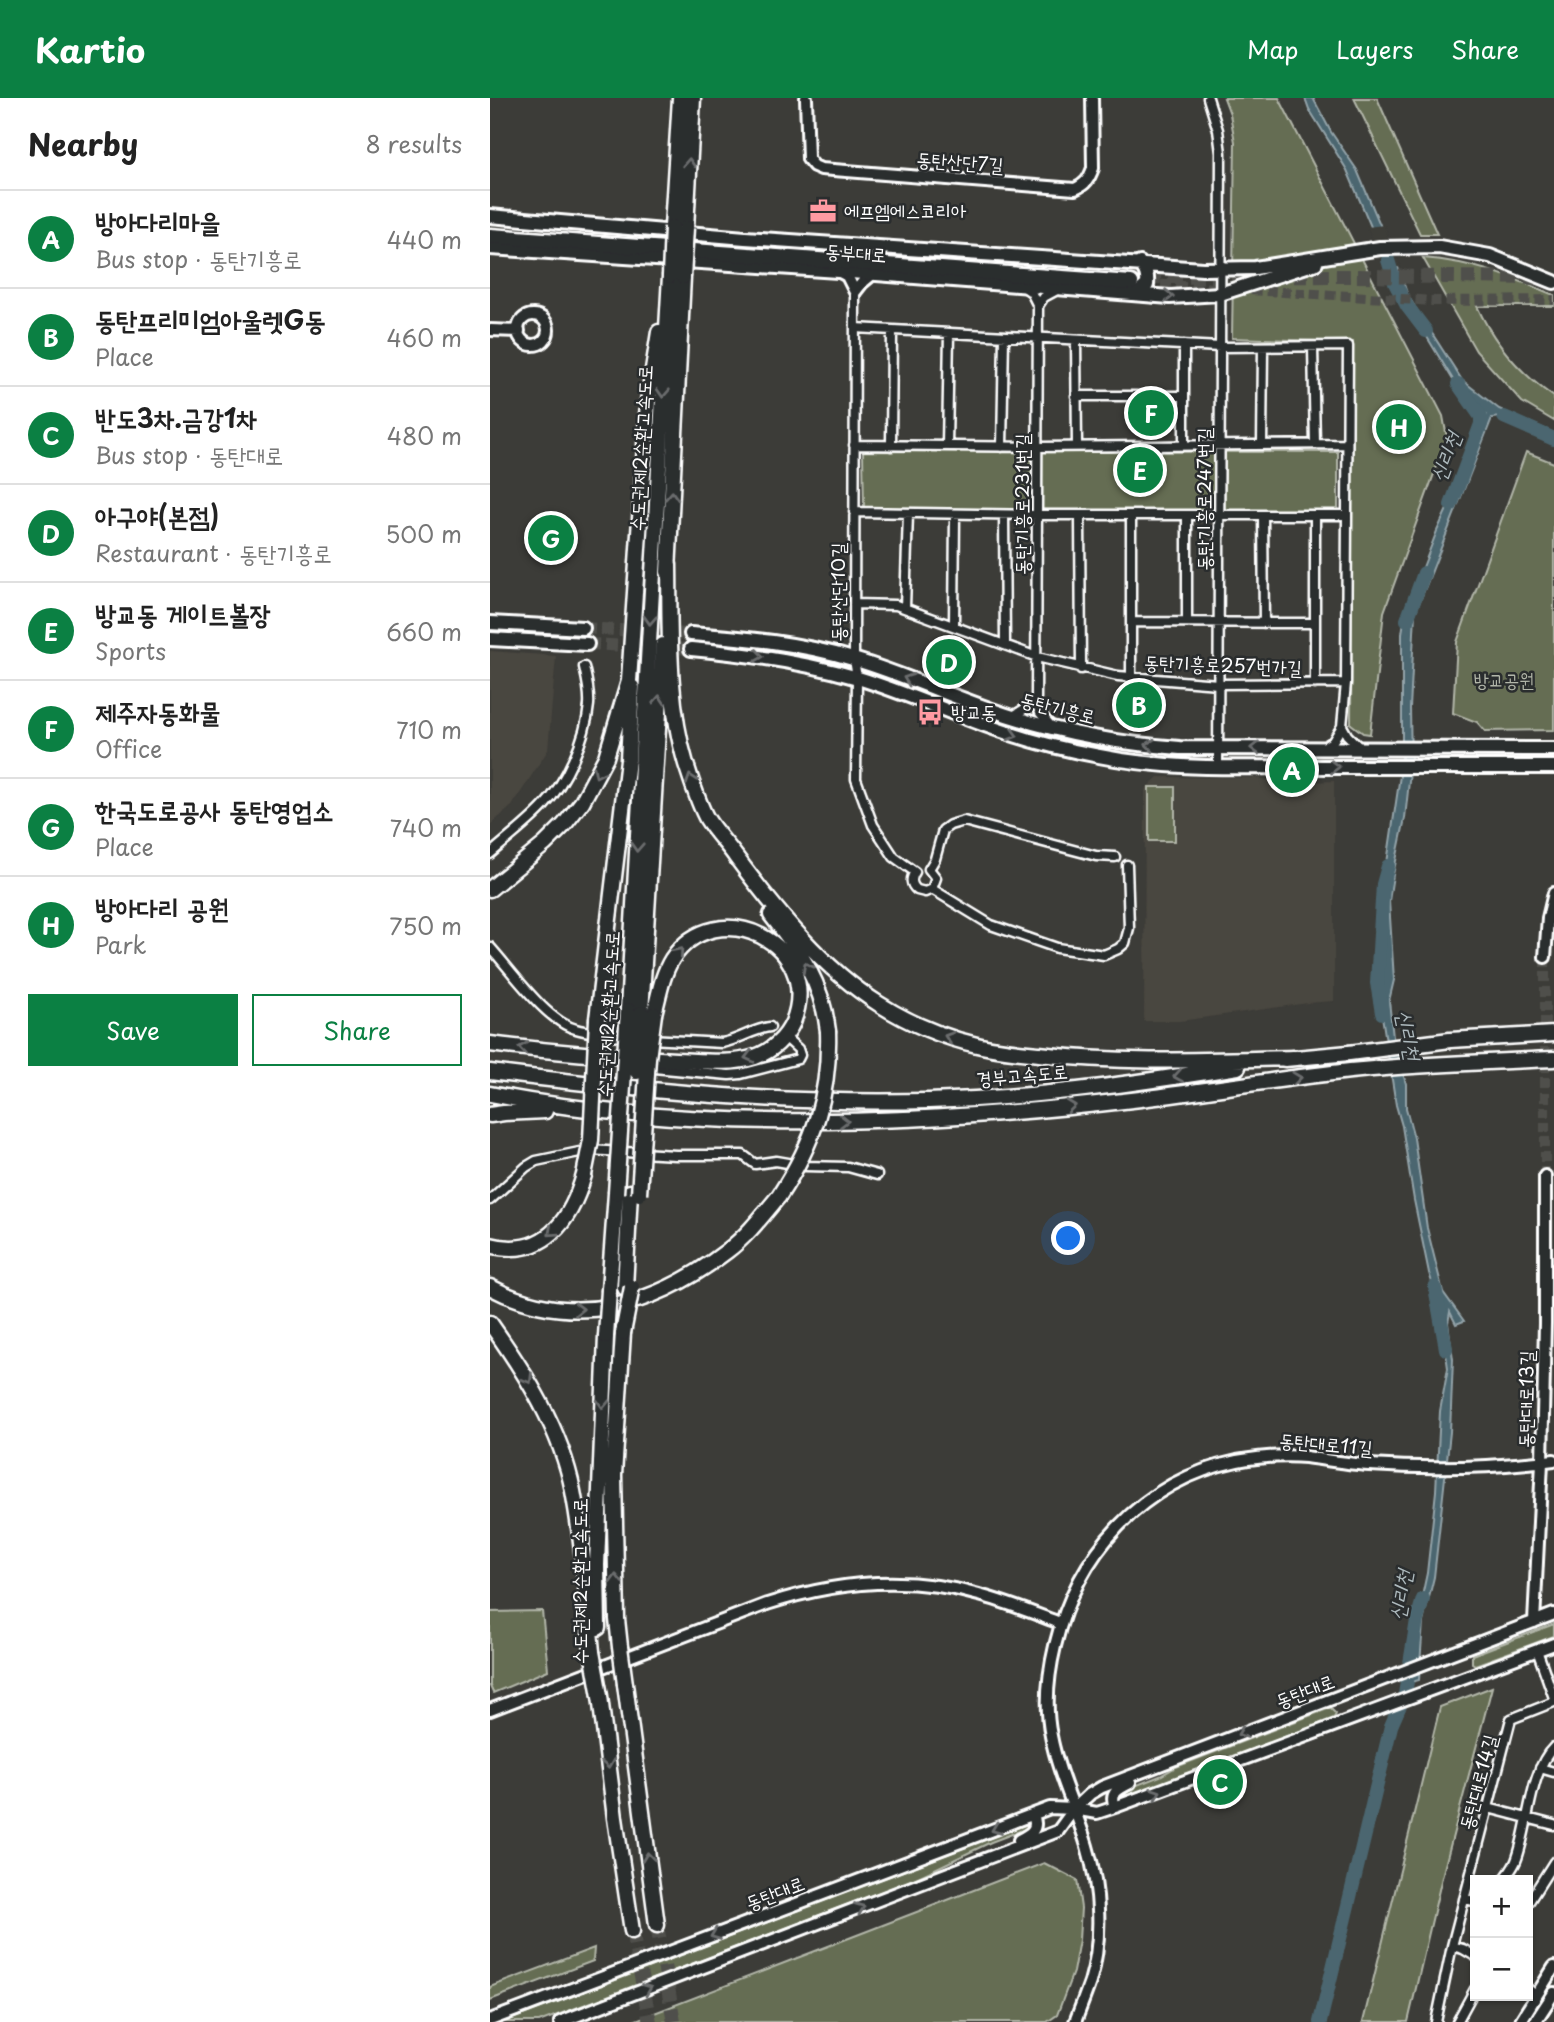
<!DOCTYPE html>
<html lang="en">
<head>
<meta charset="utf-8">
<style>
  body { margin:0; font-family:"Playpen Sans","Poor Story",sans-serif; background:#f6f6f6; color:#222 }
  .controls { position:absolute; right:21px; bottom:21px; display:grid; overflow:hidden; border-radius:0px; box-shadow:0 2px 5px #0004 }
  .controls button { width:63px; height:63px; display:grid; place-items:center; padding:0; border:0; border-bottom:2px solid #e0e0e0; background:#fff; color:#222; font:35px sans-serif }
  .you { position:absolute; left:579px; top:1141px; width:24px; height:24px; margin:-18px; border:5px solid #fff; border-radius:50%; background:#1a73e8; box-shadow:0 0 0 10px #1a73e833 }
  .badge { display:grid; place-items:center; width:46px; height:46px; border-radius:50%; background:#0b8043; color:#fff; font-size:23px; font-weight:700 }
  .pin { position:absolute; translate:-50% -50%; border:4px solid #fff; box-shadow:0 2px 7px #0006 }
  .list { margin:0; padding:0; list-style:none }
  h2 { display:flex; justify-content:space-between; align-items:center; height:91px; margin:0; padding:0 28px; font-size:30px }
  h2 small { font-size:23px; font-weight:400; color:#767676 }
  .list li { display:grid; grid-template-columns:46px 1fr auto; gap:21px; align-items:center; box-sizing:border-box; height:98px; padding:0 28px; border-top:2px solid #e0e0e0 }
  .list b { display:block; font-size:26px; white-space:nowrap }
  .list p { margin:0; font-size:23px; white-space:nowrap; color:#767676 }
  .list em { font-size:23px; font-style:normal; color:#767676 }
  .actions { display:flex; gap:14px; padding:21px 28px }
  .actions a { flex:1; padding:16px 0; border:2px solid #0b8043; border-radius:0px; text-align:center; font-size:24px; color:#0b8043 }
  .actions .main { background:#0b8043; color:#fff }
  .map { position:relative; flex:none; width:1064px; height:1924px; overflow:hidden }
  header { display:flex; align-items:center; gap:42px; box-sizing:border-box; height:98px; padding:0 35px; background:#0b8043; color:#fff }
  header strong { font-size:33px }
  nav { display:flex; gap:38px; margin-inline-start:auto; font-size:24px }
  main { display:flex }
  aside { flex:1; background:#fff }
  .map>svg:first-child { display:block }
</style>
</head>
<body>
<header>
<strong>Kartio</strong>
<nav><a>Map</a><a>Layers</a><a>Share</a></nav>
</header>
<main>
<aside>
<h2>Nearby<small>8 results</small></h2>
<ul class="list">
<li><span class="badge">A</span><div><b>방아다리마을</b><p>Bus stop · 동탄기흥로</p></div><em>440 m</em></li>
<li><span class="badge">B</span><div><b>동탄프리미엄아울렛G동</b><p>Place</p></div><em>460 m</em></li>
<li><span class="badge">C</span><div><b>반도3차.금강1차</b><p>Bus stop · 동탄대로</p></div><em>480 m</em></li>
<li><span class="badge">D</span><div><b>아구야(본점)</b><p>Restaurant · 동탄기흥로</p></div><em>500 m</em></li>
<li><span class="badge">E</span><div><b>방교동 게이트볼장</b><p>Sports</p></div><em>660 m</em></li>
<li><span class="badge">F</span><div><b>제주자동화물</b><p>Office</p></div><em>710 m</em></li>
<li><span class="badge">G</span><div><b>한국도로공사 동탄영업소</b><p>Place</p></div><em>740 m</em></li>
<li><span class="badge">H</span><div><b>방아다리 공원</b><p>Park</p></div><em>750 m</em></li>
</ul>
<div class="actions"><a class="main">Save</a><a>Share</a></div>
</aside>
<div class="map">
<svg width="1064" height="1924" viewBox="0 0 1064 1924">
  <rect width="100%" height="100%" fill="#3c3c38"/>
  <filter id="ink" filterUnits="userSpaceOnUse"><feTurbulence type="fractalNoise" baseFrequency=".0143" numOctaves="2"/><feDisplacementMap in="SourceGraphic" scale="14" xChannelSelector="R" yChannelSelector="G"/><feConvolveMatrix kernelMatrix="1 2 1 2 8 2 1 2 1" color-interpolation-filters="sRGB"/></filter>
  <g filter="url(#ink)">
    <!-- built -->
    <path fill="#49463f" d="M0 553 66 558 58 652 22 708 0 727Z
      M668 679 767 680 797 685 844 683V903L818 905 690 923H654L655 691Z"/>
    <!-- green -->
    <path fill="#656d53" stroke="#b2b6a9" stroke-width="2" d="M734 0H789L953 318 957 340 894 514 880 636 873 635 861 626 863 244 742 240 745 44 740 16Z
      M864 0H887L947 136H930Z
      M933 160C984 164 1018 178 1064 197V208H987C1004 246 1030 275 1064 299V323L1032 304 986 253Z
      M373 353 848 354V413L374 411Z
      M1036 354 1064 365V632L995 633 987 624 963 615 967 544Z
      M659 689H685V743H659Z
      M52 1513 58 1572 3 1595 0 1588V1514Z
      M1064 1526V1538L985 1567 982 1565V1557Z
      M1002 1589 952 1779 918 1924H873L950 1609Z
      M840 1610 846 1616 844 1620 627 1704 628 1699 632 1693 670 1678 686 1669Z
      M540 1725 539 1729 535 1731 501 1744 422 1782 49 1924H14Z
      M554 1765 587 1782 591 1810 589 1842 583 1874 567 1917 557 1924H141Z
      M104 1850 103 1863 0 1902V1889Z"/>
    <!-- water -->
    <path fill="#4b666f" stroke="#93a3a9" stroke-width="2" d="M815 0H823L841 34 867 72 909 172 918 198 972 282 1009 311 1064 335V339L1012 319 1002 320 925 516 920 610 921 665 915 720 903 777 899 803 904 882 899 903 903 939 916 986V1010L924 1040 937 1130 953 1194 974 1223 966 1226 960 1214 958 1225 963 1261 960 1334 944 1479 933 1524 929 1582 922 1584 927 1522 937 1475 946 1393 950 1313 958 1270 949 1206 939 1175 924 1102 912 1028 906 1007 889 899 888 872 894 785 912 664V535L916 511 922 505 932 479V472L947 433 974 374 985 359 997 317 968 290 937 239 898 169 857 72 819 11Z"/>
    <!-- pier -->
    <path fill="#3c3c38" d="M894 127 911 169 894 170 877 129Z"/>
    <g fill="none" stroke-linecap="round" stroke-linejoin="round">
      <!-- river -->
      <path stroke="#4b666f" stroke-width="14" d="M898 162 905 185 917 208 936 233
        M1014 319 1064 341
        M961 407 991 326V319L968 286
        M917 522 934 475
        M892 915 887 885 893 786 898 768
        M945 1189 956 1251
        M830 1924 901 1628 915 1596 927 1522 933 1501"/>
      <!-- secondary-tunnel -->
      <path stroke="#50504c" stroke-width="10" stroke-dasharray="10 5" stroke-linecap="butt" d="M641 185 945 203 1064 202
        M1055 859V1078"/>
      <!-- primary-tunnel -->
      <path stroke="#50504c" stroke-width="12" stroke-dasharray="12 6" stroke-linecap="butt" d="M93 530 201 536
        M97 546 201 551"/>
      <!-- highway-tunnel -->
      <path stroke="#50504c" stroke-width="14" stroke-dasharray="14 7" stroke-linecap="butt" d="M636 177 672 179 861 178 1056 180
        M167 1827 184 1924
        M142 1833 160 1924"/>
      <!-- street casing -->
      <g stroke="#fff" stroke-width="13">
        <path id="street" d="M718 0 728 32 731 55 728 669
          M534 189 541 194 548 208 554 199 567 192
          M365 194 364 561 367 580 366 681 383 727 404 759 425 774
          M365 230 730 249 858 248 856 585 852 628
          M586 242 587 348
          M694 247V347
          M823 249 825 346
          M586 298H694
          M364 347 548 349 857 346
          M772 347 773 249
          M401 348 402 232
          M457 348 459 235
          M512 349 514 238
          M364 414 547 417H857
          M514 417 515 546
          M590 417 591 571
          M697 417V524
          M773 417 774 525
          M825 417V586
          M364 506 406 507 547 559 628 578 728 586 856 585
          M415 510 418 415
          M641 524 825 525
          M464 527 465 416
          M641 580V417
          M546 604 548 208
          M523 618 546 604 550 615 562 629
          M832 650 843 643 852 628 857 637 871 651
          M0 756C17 741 37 726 53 709 76 685 96 640 99 607 100 594 97 582 94 569
          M439 771 445 761 453 732 460 727 474 723 606 758 625 759
          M439 771 446 780 442 791
          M425 774C420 781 421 787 427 792L435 794 442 791
          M442 791 501 827 567 850 614 857 628 851 635 845 639 830 637 767
          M0 849C21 872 57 924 86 931 103 936 122 937 140 939
          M160 941 232 945C249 942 263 931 280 929
          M164 970 239 977 251 976 308 961 310 957 308 951 296 940
          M0 1102 36 1069 46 1063 99 1052 186 1057H253L265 1066 286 1063 315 1068 358 1069 387 1077
          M1047 1552 1064 1600
          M1050 1670 1064 1674
          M998 1710 1064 1727
          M1014 1782C1018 1776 1023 1770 1026 1763 1039 1731 1039 1673 1064 1649
          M974 1801 985 1803
          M1038 1805 1064 1764
          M962 1848 973 1851 985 1858
          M1038 1891 1046 1897
          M946 1924 962 1848 1021 1621 1064 1604
          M967 1924 985 1891"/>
      </g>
      <!-- secondary casing -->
      <g stroke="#fff" stroke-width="16">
        <path id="secondary" d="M316 0 318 61 324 68 331 71 585 91C596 86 599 81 603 70L602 0
          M348 173 357 178 365 194 372 185 384 175
          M28 232a15 15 0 1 1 30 0a15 15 0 1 1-30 0Z
          M0 232 29 233
          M1055 859 1058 820 1064 795
          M1044 1524 1052 1364 1055 1225V1078
          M0 1612 277 1506C347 1483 417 1476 489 1497 516 1504 543 1515 570 1525
          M625 1709C619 1695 628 1691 640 1685
          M529 1742C541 1736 549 1731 543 1717
          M0 1922 560 1710 584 1711 600 1696 612 1689 1064 1516
          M70 1924 568 1733 584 1711 607 1715 625 1709 1064 1546
          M585 1924C590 1911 595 1898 600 1884 613 1841 610 1791 597 1748 586 1711 568 1676 561 1638 555 1609 558 1577 565 1548 587 1456 651 1383 747 1363 770 1359 793 1357 816 1359 837 1362 858 1366 879 1367 940 1371 1003 1370 1064 1362
          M1030 1924 1064 1869
          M1045 1924 1064 1895"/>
      </g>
      <!-- primary casing -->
      <g stroke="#fff" stroke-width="18">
        <path id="primary" d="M0 118 255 140 713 171 765 170 890 150 949 149 1000 158 1064 184
          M0 150 348 173 680 199 730 196 826 165
          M647 196 657 187C658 177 656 173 650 165
          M0 525 93 530
          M201 536C255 540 311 545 363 561 417 577 469 602 523 619 577 636 633 646 690 650L1064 651
          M0 541 97 546
          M201 551C258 556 313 564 368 580 417 595 464 617 512 633 544 644 576 652 609 658 677 672 747 669 815 669 898 669 981 669 1064 669"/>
      </g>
      <!-- highway casing -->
      <g stroke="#fff" stroke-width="19">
        <path id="highway" d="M182 129 190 0
          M196 130 203 0
          M0 138 641 185
          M179 466C180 532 177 603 196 666 202 684 208 705 217 721 225 734 237 746 246 759 286 813 332 870 389 906 419 925 452 939 487 947 507 952 529 954 549 956 634 966 719 962 803 960
          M178 474 193 179
          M0 791 55 746 74 727 92 704 116 659 139 583 158 303 169 234
          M281 817C311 855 332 884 338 933
          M138 912 180 178
          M151 915 173 547
          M107 921 138 662 142 589
          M960 942 1064 936
          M0 946C62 954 124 959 186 962 211 963 241 967 265 959 282 953 296 940 303 924 334 845 226 794 182 861 172 877 169 897 164 916
          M795 961 859 955
          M0 974C160 994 324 1010 485 1001 573 996 660 983 748 969
          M0 996C206 1036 434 1027 642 1002 715 993 787 981 860 973 928 966 996 964 1064 961
          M0 1017 14 1015 55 1013
          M0 1147C54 1161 81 1123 94 1077
          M0 1189C83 1233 166 1208 237 1153 257 1138 273 1117 289 1098
          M135 1190 140 1094
          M119 1192 126 1095
          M0 1225C36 1276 71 1331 83 1393 93 1446 97 1501 102 1554
          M108 1530 107 1467 116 1238
          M130 1549 127 1521 124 1377 133 1235
          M135 1586 167 1827
          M110 1598 125 1720 142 1833"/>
      </g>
      <!-- street -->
      <use href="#street" stroke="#2a2d2e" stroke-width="8"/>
      <!-- secondary -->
      <use href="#secondary" stroke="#2a2d2e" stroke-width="10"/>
      <!-- primary -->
      <use href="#primary" stroke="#2a2d2e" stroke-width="12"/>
      <!-- highway -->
      <use href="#highway" stroke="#2a2d2e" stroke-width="14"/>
      <!-- highway-bridge casing -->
      <g stroke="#fff" stroke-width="19" stroke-linecap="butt">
        <path id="highway-bridge" d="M180 178 182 129
          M193 179 196 130
          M859 955 960 942
          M147 974 151 915
          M94 1077 101 1042 107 921
          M126 1095 138 912
          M149 1096 158 960 164 916
          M289 1098C324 1044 340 998 338 933
          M133 1235 142 1189
          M116 1238 119 1192
          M130 1549 135 1586
          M102 1554 110 1598"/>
      </g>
      <!-- highway-bridge -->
      <use href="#highway-bridge" stroke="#2a2d2e" stroke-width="14"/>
    </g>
    <!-- one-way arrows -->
    <defs><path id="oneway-chevron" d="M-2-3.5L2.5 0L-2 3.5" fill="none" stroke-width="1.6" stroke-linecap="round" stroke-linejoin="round" transform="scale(1.75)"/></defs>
    <g stroke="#6a6c6d">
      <use href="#oneway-chevron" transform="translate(199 65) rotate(-87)"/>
      <use href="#oneway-chevron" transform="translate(679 198) rotate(1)"/>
      <use href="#oneway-chevron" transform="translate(173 295) rotate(93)"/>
      <use href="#oneway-chevron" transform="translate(182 398) rotate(-87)"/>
      <use href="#oneway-chevron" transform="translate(160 522) rotate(93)"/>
      <use href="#oneway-chevron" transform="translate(269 558) rotate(8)"/>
      <use href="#oneway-chevron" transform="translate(418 581) rotate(-160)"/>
      <use href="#oneway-chevron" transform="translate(169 602) rotate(-86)"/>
      <use href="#oneway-chevron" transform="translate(523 637) rotate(17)"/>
      <use href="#oneway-chevron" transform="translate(660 647) rotate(-174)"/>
      <use href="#oneway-chevron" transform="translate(765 650) rotate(-180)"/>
      <use href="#oneway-chevron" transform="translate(845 669)"/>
      <use href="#oneway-chevron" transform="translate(108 675) rotate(116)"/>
      <use href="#oneway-chevron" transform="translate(201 681) rotate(-109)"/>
      <use href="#oneway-chevron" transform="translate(147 749) rotate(93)"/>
      <use href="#oneway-chevron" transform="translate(189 854) rotate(-49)"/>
      <use href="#oneway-chevron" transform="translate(317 869) rotate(-119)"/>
      <use href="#oneway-chevron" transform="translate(459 939) rotate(-162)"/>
      <use href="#oneway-chevron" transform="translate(33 950) rotate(-172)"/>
      <use href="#oneway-chevron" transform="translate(259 959) rotate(166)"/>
      <use href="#oneway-chevron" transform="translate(688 978) rotate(171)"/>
      <use href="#oneway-chevron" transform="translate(807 980) rotate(-7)"/>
      <use href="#oneway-chevron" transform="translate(581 1008) rotate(-6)"/>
      <use href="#oneway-chevron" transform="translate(354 1023)"/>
      <use href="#oneway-chevron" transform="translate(62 1134) rotate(138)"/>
      <use href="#oneway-chevron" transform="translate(89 1211) rotate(-1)"/>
      <use href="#oneway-chevron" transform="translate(38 1281) rotate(59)"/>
      <use href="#oneway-chevron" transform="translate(113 1306) rotate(92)"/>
      <use href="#oneway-chevron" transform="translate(126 1481) rotate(-91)"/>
      <use href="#oneway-chevron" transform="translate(752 1635) rotate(159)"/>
      <use href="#oneway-chevron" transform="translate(118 1666) rotate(82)"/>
      <use href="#oneway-chevron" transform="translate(666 1695) rotate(-20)"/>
      <use href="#oneway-chevron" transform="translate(506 1731) rotate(159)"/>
      <use href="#oneway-chevron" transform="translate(158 1759) rotate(-97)"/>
      <use href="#oneway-chevron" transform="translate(370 1810) rotate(-21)"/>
      <use href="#oneway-chevron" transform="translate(225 1837) rotate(159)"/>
      <use href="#oneway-chevron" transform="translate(157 1891) rotate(-21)"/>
    </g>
  </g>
  <!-- icons -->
  <defs>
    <g id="office-bare" transform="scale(2.1)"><path d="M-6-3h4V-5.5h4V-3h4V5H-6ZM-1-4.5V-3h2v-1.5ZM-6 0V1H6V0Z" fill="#ff9aa2" stroke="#2a2d2e" stroke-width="2.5" paint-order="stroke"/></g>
    <g id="bus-bare" transform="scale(2.1)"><path d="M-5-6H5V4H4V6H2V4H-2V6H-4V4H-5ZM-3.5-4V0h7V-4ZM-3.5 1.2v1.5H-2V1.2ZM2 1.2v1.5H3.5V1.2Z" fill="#ff9aa2" stroke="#2a2d2e" stroke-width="2.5" paint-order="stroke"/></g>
  </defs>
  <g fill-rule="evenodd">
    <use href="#office-bare" x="333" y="113"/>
    <use href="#bus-bare" x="440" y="614"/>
  </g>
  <g text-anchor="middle" stroke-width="5" stroke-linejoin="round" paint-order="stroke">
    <!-- street labels -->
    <g font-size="19" fill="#fff" stroke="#2a2d2e">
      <text transform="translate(470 64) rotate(4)" y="7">동탄산단7길</text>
      <text transform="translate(366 155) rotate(4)" y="7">동부대로</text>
      <text transform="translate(151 350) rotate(-87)" y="7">수도권제2순환고속도로</text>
      <text transform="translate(714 401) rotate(-90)" y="7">동탄기흥로247번길</text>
      <text transform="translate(532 406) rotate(-90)" y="7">동탄기흥로231번길</text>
      <text transform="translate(348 494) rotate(-90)" y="7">동탄산단10길</text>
      <text transform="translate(733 567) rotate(2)" y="7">동탄기흥로257번가길</text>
      <text transform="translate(568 610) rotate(14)" y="7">동탄기흥로</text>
      <text transform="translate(118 916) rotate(-87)" y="7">수도권제2순환고속도로</text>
      <text transform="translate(532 977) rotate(-5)" y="7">경부고속도로</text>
      <text transform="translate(1036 1301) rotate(-89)" y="7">동탄대로13길</text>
      <text transform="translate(836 1346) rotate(5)" y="7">동탄대로11길</text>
      <text transform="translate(90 1483) rotate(-90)" y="7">수도권제2순환고속도로</text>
      <text transform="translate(815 1593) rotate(-21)" y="7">동탄대로</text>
      <text transform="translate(988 1684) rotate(-75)" y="7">동탄대로14길</text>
      <text transform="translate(285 1795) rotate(-21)" y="7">동탄대로</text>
    </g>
    <!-- poi labels -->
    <g font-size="19" fill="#fff" stroke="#2a2d2e" text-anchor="start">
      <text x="354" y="120">에프엠에스코리아</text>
      <text x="461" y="621">방교동</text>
    </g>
    <!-- park labels -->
    <g font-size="19" fill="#b2b6a9" stroke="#2a2d2e">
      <text x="1014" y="589">방교공원</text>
    </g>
    <!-- water labels -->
    <g font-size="21" font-style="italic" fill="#aebabe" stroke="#2a2d2e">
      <text transform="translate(956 359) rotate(-69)" y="7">신리천</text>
      <text transform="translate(918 937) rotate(79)" y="7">신리천</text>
      <text transform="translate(911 1497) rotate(-80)" y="7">신리천</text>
    </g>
  </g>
</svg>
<div class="controls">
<button>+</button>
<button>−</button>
</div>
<div class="you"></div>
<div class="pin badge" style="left:802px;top:672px">A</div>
<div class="pin badge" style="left:649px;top:607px">B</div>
<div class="pin badge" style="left:730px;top:1684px">C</div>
<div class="pin badge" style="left:459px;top:564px">D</div>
<div class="pin badge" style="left:650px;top:372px">E</div>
<div class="pin badge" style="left:661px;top:315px">F</div>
<div class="pin badge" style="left:61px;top:440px">G</div>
<div class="pin badge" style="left:909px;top:329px">H</div>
</div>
</main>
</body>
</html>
